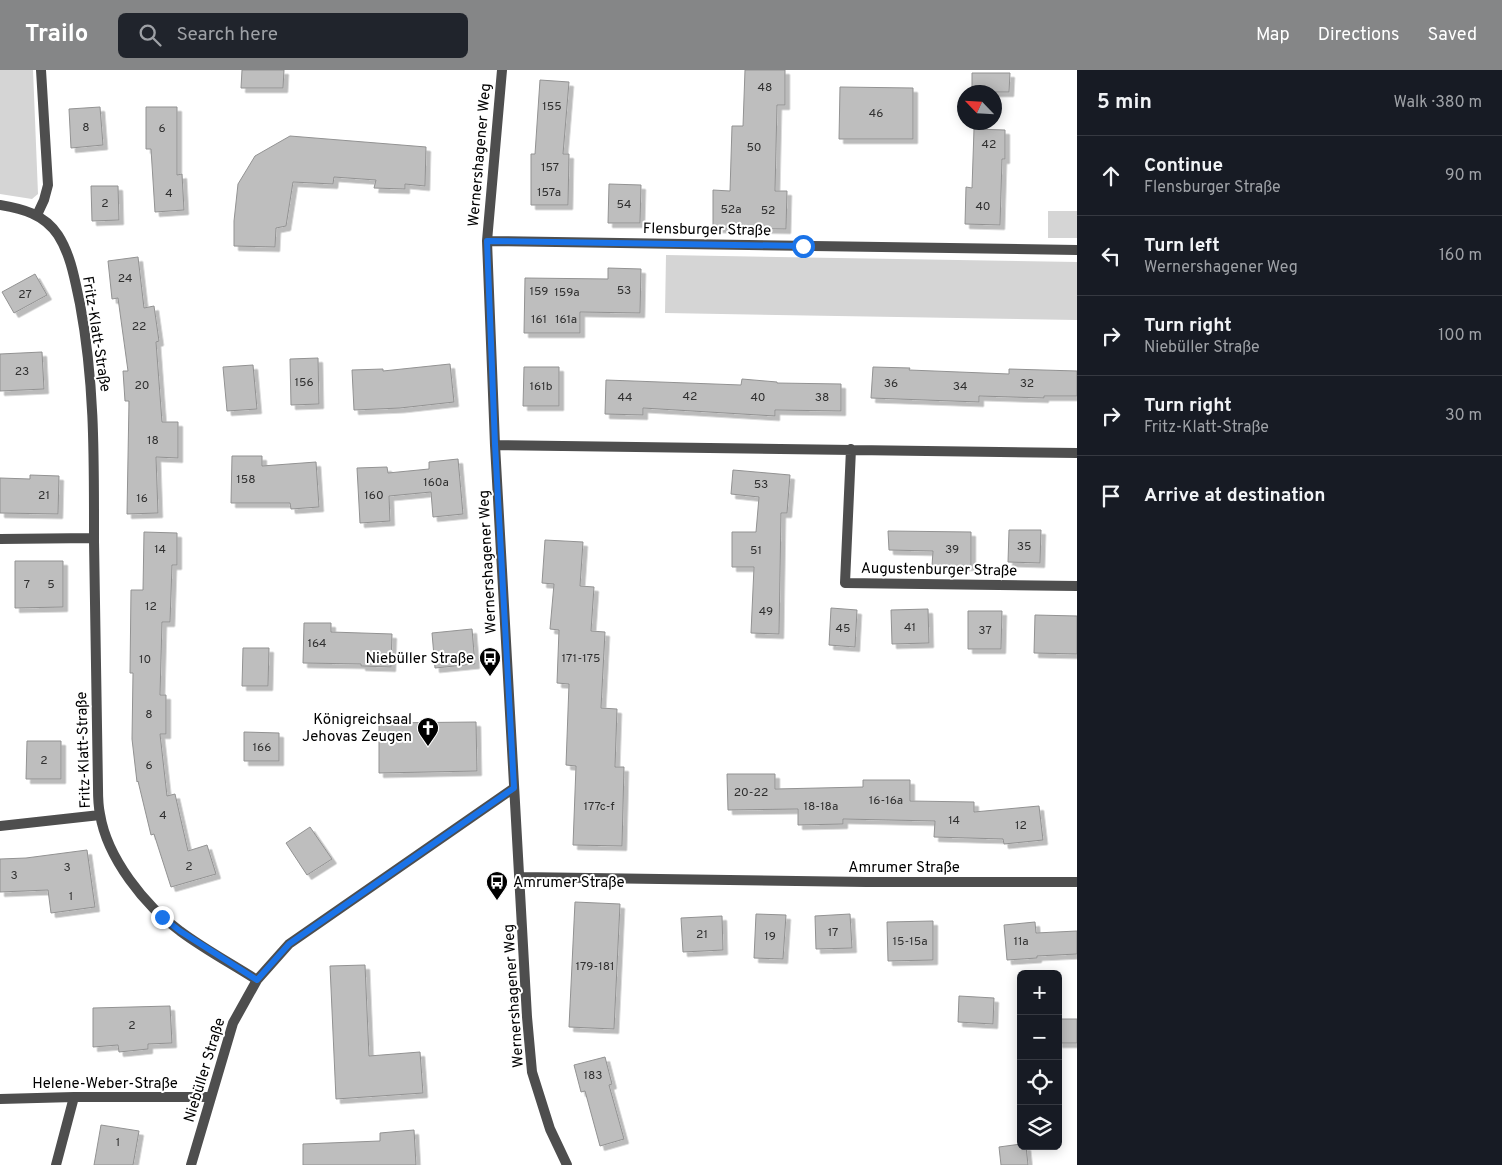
<!DOCTYPE html>
<html lang="en">
<head>
<meta charset="utf-8">
<style>
  body { margin:0; font-family:Overpass,sans-serif; background:#20242c; color:#f1f3f6 }
  .controls { position:absolute; right:15px; bottom:15px; display:grid; overflow:hidden; border-radius:8px; box-shadow:0 2px 12px #0003 }
  .controls button { width:45px; height:45px; display:grid; place-items:center; padding:0; border:0; border-bottom:1px solid #363941; background:#171b24; color:#f1f3f6; font:25px sans-serif }
  .compass { position:absolute; left:957px; top:15px; width:45px; height:45px; border-radius:50%; background:#171b24; box-shadow:0 2px 12px #0003; rotate:295deg }
  .stop { position:absolute; width:15px; height:15px; margin:-11px; border:4px solid #1a73e8; border-radius:50%; background:#fff }
  .stop.end { background:#1a73e8; border-color:#fff; box-shadow:0 1px 5px #0008 }
  .list { margin:0; padding:0; list-style:none }
  h2 { display:flex; justify-content:space-between; align-items:center; height:65px; margin:0; padding:0 20px; font-size:21px }
  h2 small { font-size:16px; font-weight:400; color:#9ea1a6 }
  .list li { display:grid; grid-template-columns:32px 1fr auto; gap:15px; align-items:center; box-sizing:border-box; height:80px; padding:0 20px; border-top:1px solid #363941 }
  .list b { display:block; font-size:19px; white-space:nowrap }
  .list p { margin:0; font-size:16px; white-space:nowrap; color:#9ea1a6 }
  .list em { font-size:16px; font-style:normal; color:#9ea1a6 }
  .icon { flex:none; width:28px; height:28px; fill:none; stroke:currentColor; stroke-width:2; stroke-linecap:round; stroke-linejoin:round }
  .map { position:relative; flex:none; width:1077px; height:1095px; overflow:hidden }
  header { display:flex; align-items:center; gap:30px; box-sizing:border-box; height:70px; padding:0 25px; background:#858687; color:#fff }
  header strong { font-size:24px }
  nav { display:flex; gap:28px; margin-inline-start:auto; font-size:18px }
  .search { width:350px; height:45px; background:#20242c; display:flex; align-items:center; gap:12px; box-sizing:border-box; padding:0 18px; border-radius:8px; color:#9ea1a6; font-size:19px }
  main { display:flex }
  aside { flex:1; background:#171b24 }
  .map>svg:first-child { display:block }
</style>
</head>
<body>
<header>
<strong>Trailo</strong>
<div class="search"><svg class="icon" aria-label="search" viewBox="0 0 24 24"><circle cx="10" cy="10" r="6"/><path d="M15 15l6 6"/></svg>Search here</div>
<nav><a>Map</a><a>Directions</a><a>Saved</a></nav>
</header>
<main>
<div class="map">
<svg width="1077" height="1095" viewBox="0 0 1077 1095">
  <defs>
    <filter id="shadow"><feDropShadow dx="4.5" dy="4.5" stdDeviation="0" flood-color="#0004"/></filter>
  </defs>
  <rect width="100%" height="100%" fill="#fff"/>
  <!-- green -->
  <path fill="#d5d5d5" d="M0 0H33L38 124 32 129 0 124Z
    M1048 141H1077V168H1048Z
    M666 185 1077 192V250L665 243Z"/>
  <!-- building -->
  <path fill="#bebebe" stroke="#929292" filter="url(#shadow)" d="M242 0H284L283 18H241Z
    M745 0H785V35H777L775 121H787L786 159 713 158V120L730 121 732 56H743Z
    M972 3H1010L1009 22H972Z
    M540 10 569 12 563 84H569L568 135H531V84H535Z
    M840 17 913 18V69H839Z
    M100 37 103 75 71 78 69 39Z
    M146 37H177V105L182 104 184 140 155 142 151 79H146Z
    M974 59 1005 60V89H1002L1000 155 965 154 966 117 972 118Z
    M290 66 426 77 425 116 405 114V119L374 118 376 110 334 107 333 114 293 112 286 156 276 158 275 177 234 176V151L238 114 255 86Z
    M609 114 641 115 640 153H608Z
    M91 116H118L119 150 92 151Z
    M138 187 144 238 154 236 159 271 156 272 162 352H178V388L156 387 158 443 127 444 129 331H125L123 301H128L118 228 112 229 108 191Z
    M608 198 641 199 640 243 580 242V263H524L525 208 608 209Z
    M35 204 47 225 14 243 2 222Z
    M42 282 44 319 0 321V284Z
    M318 288 319 334 291 335 290 289Z
    M450 294 454 332 400 338 354 340 352 300 383 299V301Z
    M253 295 257 339 227 341 223 297Z
    M524 297H559V336H523Z
    M873 297 910 298 909 300 1009 304V299L1077 301V326H1044V328L979 326V332L871 328Z
    M742 309 777 312V313L841 314V341L775 340V346L643 338V345L605 344 606 310 741 315Z
    M232 386H262V396L316 392 319 437 291 439 290 433H231Z
    M458 389 463 444 433 447 431 422 389 426 390 451 360 453 357 398 387 397 388 403 429 399V392Z
    M733 400 790 405 787 443H781L779 564 751 563 754 497H732V462H756L759 427 731 424Z
    M30 405 59 406 58 444 0 443V408L30 409Z
    M1009 460H1041L1040 493 1008 492Z
    M888 461 971 462V496H932L933 481 889 480Z
    M144 462 177 463V495H172L170 552H162L160 625H166V664H160L167 726 175 724 188 781 207 775 216 804 171 817 154 764 151 765 138 711 137 712 132 669 133 603H130L131 520H143Z
    M545 470 583 472 580 516 594 517 591 561 605 562 601 638 617 639 615 697H624L622 776 573 775 576 696 566 695 569 614 557 613 559 560 550 559 554 514 542 513Z
    M15 491H63V537L15 538Z
    M831 538 857 540 855 577 829 575Z
    M928 539 929 573 892 574 891 540Z
    M968 541H1002L1001 579H968Z
    M1035 545 1077 546V584L1034 583Z
    M304 553H331V562L392 564 391 597 361 596V594L303 593Z
    M472 559 475 594 435 598 432 563Z
    M243 578H269L268 616H242Z
    M476 652 477 701 379 703V653Z
    M244 662 279 663V691H244Z
    M27 671H61V709H26Z
    M727 704H775V719L863 717V710H910V731L974 732V742L1039 736 1043 770 1004 774 1003 769 934 767 935 751 843 749V754L798 755V739L728 740Z
    M310 757 332 789 307 805 286 773Z
    M87 780 95 837 51 843 48 820 0 822V789L26 788Z
    M575 832 620 834 614 959 569 957Z
    M756 844 786 845 783 889 754 888Z
    M850 844 852 878 816 879 815 846Z
    M722 846 723 880 683 882 681 848Z
    M933 851V890L888 891 887 852Z
    M1035 852 1036 863 1077 861V884L1037 886V888L1007 890 1004 855Z
    M365 895 369 986 420 982 423 1023 336 1029 330 896Z
    M959 926 994 928 993 954 958 952Z
    M170 936 172 973 148 974V979L119 982 118 975 93 977V938Z
    M1058 949H1077V973H1058Z
    M605 987 612 1014 609 1015 624 1069 600 1076 585 1021 581 1022 574 995Z
    M101 1055 139 1061 133 1095H94Z
    M414 1060 416 1095H303V1074L380 1071V1063Z
    M1021 1074V1076H1026L1028 1095H1001L999 1077Z"/>
  <g fill="none" stroke-linecap="round" stroke-linejoin="round">
    <!-- street -->
    <path stroke="#4e4e4e" stroke-width="10" d="M502 0 487 171 495 375 527 947 532 1002 550 1059 567 1095
      M0 135C23 139 44 144 58 165 71 185 75 211 80 234 95 314 94 390 94 471 95 553 96 635 98 718 98 726 98 735 100 744 107 788 145 836 180 861 204 879 232 894 257 910
      M37 145 44 130 48 115 41 0
      M487 171 1077 180
      M495 375 1077 383
      M851 379 845 513 1077 516
      M0 469 94 468
      M0 756 100 745
      M520 807 866 812H1077
      M0 1029 74 1027H210
      M56 1095 74 1027
      M191 1095 233 953 257 910 289 874 514 718"/>
  </g>
  <g fill="none" stroke-linecap="round" stroke-linejoin="round">
    <!-- route -->
    <path stroke="#1a73e8" stroke-width="6" d="M162 847 180 861 257 910 289 874 514 718 495 374 487 171 803 176"/>
  </g>
  <!-- icons -->
  <defs>
    <g id="bus-pin" transform="scale(1.125)"><path d="M0 17L-7.5 6A9.5 9.5 0 1 1 7.5 6Z" fill="#000" stroke="#fff"/><path d="M-5-6H5V4H4V6H2V4H-2V6H-4V4H-5ZM-3.5-4V0h7V-4ZM-3.5 1.2v1.5H-2V1.2ZM2 1.2v1.5H3.5V1.2Z" fill="#fff"/></g>
    <g id="church-pin" transform="scale(1.125)"><path d="M0 17L-7.5 6A9.5 9.5 0 1 1 7.5 6Z" fill="#000" stroke="#fff"/><path d="M-1.2-6h2.4v3.5h3.3v2.4h-3.3V6h-2.4V-.1h-3.3v-2.4h3.3Z" fill="#fff"/></g>
  </defs>
  <g fill-rule="evenodd">
    <use href="#bus-pin" x="490" y="588"/>
    <use href="#church-pin" x="428" y="658"/>
    <use href="#bus-pin" x="497" y="812"/>
  </g>
  <g text-anchor="middle" stroke-width="4" stroke-linejoin="round" paint-order="stroke">
    <!-- number labels -->
    <g font-size="12" fill="#303030">
      <text x="765" y="21">48</text>
      <text x="552" y="40">155</text>
      <text x="876" y="47">46</text>
      <text x="86" y="61">8</text>
      <text x="162" y="62">6</text>
      <text x="989" y="78">42</text>
      <text x="754" y="81">50</text>
      <text x="550" y="101">157</text>
      <text x="549" y="126">157a</text>
      <text x="169" y="127">4</text>
      <text x="105" y="137">2</text>
      <text x="624" y="138">54</text>
      <text x="983" y="140">40</text>
      <text x="731" y="143">52a</text>
      <text x="768" y="144">52</text>
      <text x="125" y="212">24</text>
      <text x="624" y="224">53</text>
      <text x="539" y="225">159</text>
      <text x="567" y="226">159a</text>
      <text x="25" y="228">27</text>
      <text x="539" y="253">161</text>
      <text x="566" y="253">161a</text>
      <text x="139" y="260">22</text>
      <text x="22" y="305">23</text>
      <text x="304" y="316">156</text>
      <text x="891" y="317">36</text>
      <text x="1027" y="317">32</text>
      <text x="142" y="319">20</text>
      <text x="541" y="320">161b</text>
      <text x="960" y="320">34</text>
      <text x="690" y="330">42</text>
      <text x="625" y="331">44</text>
      <text x="758" y="331">40</text>
      <text x="822" y="331">38</text>
      <text x="153" y="374">18</text>
      <text x="246" y="413">158</text>
      <text x="436" y="416">160a</text>
      <text x="761" y="418">53</text>
      <text x="44" y="429">21</text>
      <text x="374" y="429">160</text>
      <text x="142" y="432">16</text>
      <text x="1024" y="480">35</text>
      <text x="160" y="483">14</text>
      <text x="952" y="483">39</text>
      <text x="756" y="484">51</text>
      <text x="27" y="518">7</text>
      <text x="51" y="518">5</text>
      <text x="151" y="540">12</text>
      <text x="766" y="545">49</text>
      <text x="910" y="561">41</text>
      <text x="843" y="562">45</text>
      <text x="985" y="564">37</text>
      <text x="317" y="577">164</text>
      <text x="581" y="592">171-175</text>
      <text x="145" y="593">10</text>
      <text x="149" y="648">8</text>
      <text x="262" y="681">166</text>
      <text x="44" y="694">2</text>
      <text x="149" y="699">6</text>
      <text x="751" y="726">20-22</text>
      <text x="886" y="734">16-16a</text>
      <text x="599" y="740">177c-f</text>
      <text x="821" y="740">18-18a</text>
      <text x="163" y="749">4</text>
      <text x="954" y="754">14</text>
      <text x="1021" y="759">12</text>
      <text x="189" y="800">2</text>
      <text x="67" y="801">3</text>
      <text x="14" y="809">3</text>
      <text x="71" y="830">1</text>
      <text x="833" y="866">17</text>
      <text x="702" y="868">21</text>
      <text x="770" y="870">19</text>
      <text x="910" y="875">15-15a</text>
      <text x="1021" y="875">11a</text>
      <text x="595" y="900">179-181</text>
      <text x="132" y="959">2</text>
      <text x="593" y="1009">183</text>
      <text x="118" y="1076">1</text>
    </g>
    <!-- street labels -->
    <g font-size="15" fill="#000" stroke="#fff">
      <text transform="translate(479 85) rotate(-85)" y="5">Wernershagener Weg</text>
      <text transform="translate(707 159) rotate(1)" y="5">Flensburger Straße</text>
      <text transform="translate(97 264) rotate(81)" y="5">Fritz-Klatt-Straße</text>
      <text transform="translate(487 492) rotate(-93)" y="5">Wernershagener Weg</text>
      <text transform="translate(939 499) rotate(1)" y="5">Augustenburger Straße</text>
      <text transform="translate(83 680) rotate(-92)" y="5">Fritz-Klatt-Straße</text>
      <text x="904" y="802">Amrumer Straße</text>
      <text transform="translate(513 926) rotate(-94)" y="5">Wernershagener Weg</text>
      <text transform="translate(204 1000) rotate(-73)" y="5">Niebüller Straße</text>
      <text x="105" y="1018">Helene-Weber-Straße</text>
    </g>
    <!-- poi labels -->
    <g font-size="15" fill="#000" stroke="#fff" text-anchor="end">
      <text x="474" y="593">Niebüller Straße</text>
      <text x="412" y="654">Königreichsaal<tspan x="412" dy="17">Jehovas Zeugen</tspan></text>
      <text x="513" y="817" text-anchor="start">Amrumer Straße</text>
    </g>
  </g>
</svg>
<div class="controls">
<button>+</button>
<button>−</button>
<button><svg class="icon" aria-label="locate" viewBox="0 0 24 24"><circle cx="12" cy="12" r="6"/><path d="M12 2v4M12 18v4M2 12h4M18 12h4"/></svg></button>
<button><svg class="icon" aria-label="layers" viewBox="0 0 24 24"><path d="M12 4l9 5-9 5-9-5zM3 14l9 5 9-5"/></svg></button>
</div>
<svg class="compass" viewBox="-18 -18 36 36"><path d="M0-13l5 13h-10z" fill="#e53935"/><path d="M0 13l5-13h-10z" fill="#9ea1a6"/></svg>
<div class="stop" style="left:803px;top:176px"></div>
<div class="stop end" style="left:162px;top:847px"></div>
</div>
<aside>
<h2>5 min<small>Walk · 380 m</small></h2>
<ul class="list">
<li><svg class="icon" aria-label="ahead" viewBox="0 0 24 24"><path d="M12 20V5M6 11l6-6 6 6"/></svg><div><b>Continue</b><p>Flensburger Straße</p></div><em>90 m</em></li>
<li><svg class="icon" aria-label="left" viewBox="0 0 24 24"><path d="M17 20v-9H6M10 6l-5 5 5 5"/></svg><div><b>Turn left</b><p>Wernershagener Weg</p></div><em>160 m</em></li>
<li><svg class="icon" aria-label="right" viewBox="0 0 24 24"><path d="M7 20v-9h11M14 6l5 5-5 5"/></svg><div><b>Turn right</b><p>Niebüller Straße</p></div><em>100 m</em></li>
<li><svg class="icon" aria-label="right" viewBox="0 0 24 24"><path d="M7 20v-9h11M14 6l5 5-5 5"/></svg><div><b>Turn right</b><p>Fritz-Klatt-Straße</p></div><em>30 m</em></li>
<li><svg class="icon" aria-label="arrive" viewBox="0 0 24 24"><path d="M6 21V4h12l-3 4 3 4H6"/></svg><div><b>Arrive at destination</b></div></li>
</ul>
</aside>
</main>
</body>
</html>
